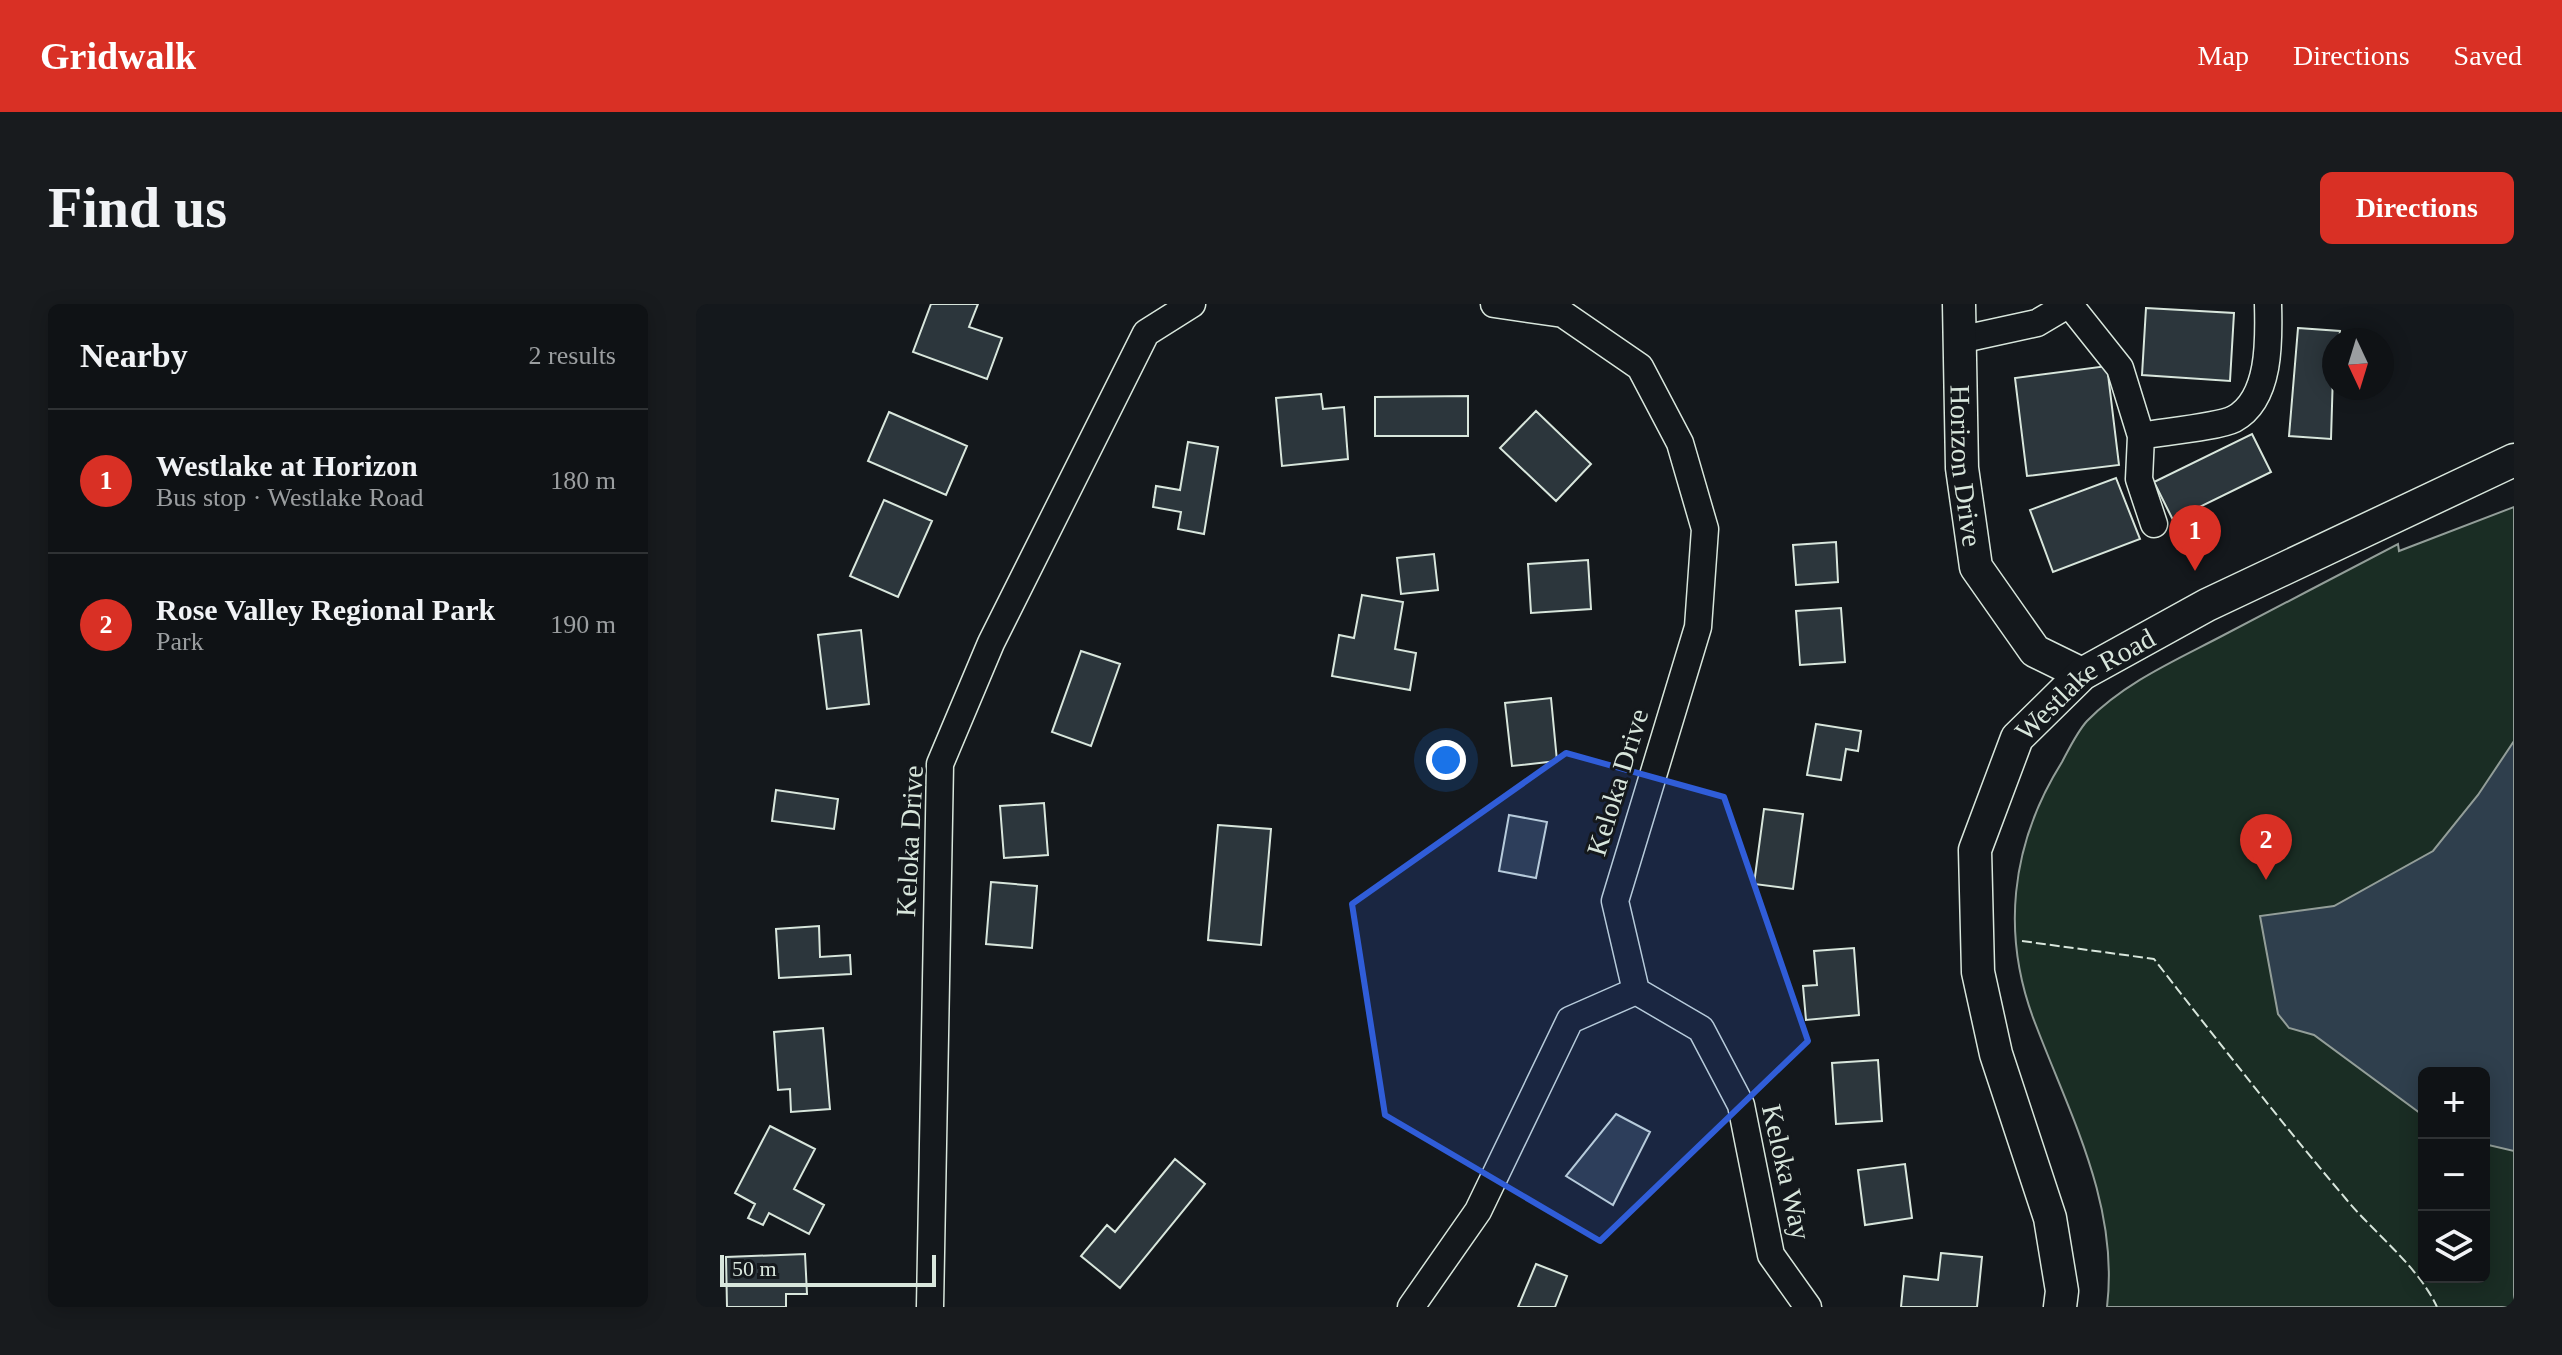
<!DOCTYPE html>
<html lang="en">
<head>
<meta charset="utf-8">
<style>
  body { margin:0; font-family:"Times New Roman",serif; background:#181b1e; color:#f1f3f6 }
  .controls { position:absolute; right:24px; bottom:24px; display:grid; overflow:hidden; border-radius:12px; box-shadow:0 4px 20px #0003 }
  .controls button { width:72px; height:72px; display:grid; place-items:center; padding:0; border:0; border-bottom:2px solid #2f3234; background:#0f1215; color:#f1f3f6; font:40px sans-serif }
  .compass { position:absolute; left:1626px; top:24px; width:72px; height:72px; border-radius:50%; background:#0f1215; box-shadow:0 4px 20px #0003; rotate:176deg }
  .scale { position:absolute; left:24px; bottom:20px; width:216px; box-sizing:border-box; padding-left:8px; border:4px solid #d8e6dc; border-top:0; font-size:22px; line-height:28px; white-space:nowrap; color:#d8e6dc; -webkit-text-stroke:6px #14181c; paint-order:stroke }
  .you { position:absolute; left:750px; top:456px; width:28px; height:28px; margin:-20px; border:6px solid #fff; border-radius:50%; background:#1a73e8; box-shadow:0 0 0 12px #1a73e833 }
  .badge { display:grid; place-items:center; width:52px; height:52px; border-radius:50%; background:#d93025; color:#fff; font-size:26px; font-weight:700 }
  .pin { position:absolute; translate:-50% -66px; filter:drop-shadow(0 2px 4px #0008) }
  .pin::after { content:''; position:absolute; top:42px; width:28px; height:24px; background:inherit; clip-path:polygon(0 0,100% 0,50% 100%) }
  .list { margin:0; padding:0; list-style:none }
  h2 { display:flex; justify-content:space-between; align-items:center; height:104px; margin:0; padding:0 32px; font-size:34px }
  h2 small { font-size:26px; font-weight:400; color:#9b9ea0 }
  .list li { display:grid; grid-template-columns:52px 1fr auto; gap:24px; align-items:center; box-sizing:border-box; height:144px; padding:0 32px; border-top:2px solid #2f3234 }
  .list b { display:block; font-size:30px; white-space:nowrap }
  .list p { margin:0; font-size:26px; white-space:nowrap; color:#9b9ea0 }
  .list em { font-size:26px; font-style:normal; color:#9b9ea0 }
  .icon { flex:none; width:44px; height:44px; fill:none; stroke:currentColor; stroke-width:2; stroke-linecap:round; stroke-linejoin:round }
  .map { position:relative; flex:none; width:1818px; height:1003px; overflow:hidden; border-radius:12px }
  header { display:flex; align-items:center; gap:48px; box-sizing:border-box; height:112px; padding:0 40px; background:#d93025; color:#fff }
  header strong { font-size:38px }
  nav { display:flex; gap:44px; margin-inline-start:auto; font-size:28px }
  .intro { display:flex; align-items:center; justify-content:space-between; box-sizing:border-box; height:192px; padding:0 48px }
  h1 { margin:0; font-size:56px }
  .button { padding:20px 36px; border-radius:12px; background:#d93025; color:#fff; font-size:28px; font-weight:700 }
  main { display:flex; gap:48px; padding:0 48px }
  aside { flex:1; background:#0f1215; border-radius:12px; box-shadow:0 4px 20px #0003 }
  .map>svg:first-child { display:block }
</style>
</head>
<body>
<header>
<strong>Gridwalk</strong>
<nav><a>Map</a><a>Directions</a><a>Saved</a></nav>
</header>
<div class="intro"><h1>Find us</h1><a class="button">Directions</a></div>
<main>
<aside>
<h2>Nearby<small>2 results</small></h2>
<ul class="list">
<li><span class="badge">1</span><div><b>Westlake at Horizon</b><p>Bus stop · Westlake Road</p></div><em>180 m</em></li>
<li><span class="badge">2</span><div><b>Rose Valley Regional Park</b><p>Park</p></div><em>190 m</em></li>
</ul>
</aside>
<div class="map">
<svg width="1818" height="1003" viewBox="0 0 1818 1003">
  <rect width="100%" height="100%" fill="#14181c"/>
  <!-- green -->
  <path fill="#1a2d24" stroke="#939e99" stroke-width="2" fill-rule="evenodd" d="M1818 203V1003H1411C1423 903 1376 815 1341 724 1304 633 1314 541 1366 458 1373 445 1381 428 1391 417 1428 379 1478 357 1524 333 1583 302 1643 271 1702 240L1703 247ZM1728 769H1788V973H1728Z"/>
  <!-- water -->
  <path fill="#2f3f4d" stroke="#939e99" stroke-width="2" d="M1818 437V847L1788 840V769H1728V812L1618 731 1593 724 1582 710 1564 612 1638 602 1737 547 1782 491Z"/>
  <!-- building -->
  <path fill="#2c363c" stroke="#d8e6dc" stroke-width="2" d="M235 0H282L273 23 306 34 291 75 217 48Z
    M1450 4 1538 9 1534 77 1446 71Z
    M1602 24 1644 27 1643 36H1638L1635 135 1593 132Z
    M1411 62 1423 161 1331 172 1319 74Z
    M625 90 627 105 648 103 652 155 586 162 580 94Z
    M772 92V132H679V93Z
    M840 107 895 160 860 197 804 144Z
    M193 108 271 142 250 191 172 157Z
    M1556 130 1575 168 1477 216 1458 178Z
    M492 138 522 143 508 230 482 225 485 208 457 203 460 182 484 186Z
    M1420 174 1444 235 1357 268 1334 206Z
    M188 196 236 217 202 293 154 272Z
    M1140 238 1142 278 1100 281 1097 241Z
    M738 250 742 286 705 290 701 254Z
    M892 256 895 305 835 309 832 260Z
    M666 291 707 298 699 345 720 349 714 386 636 372 643 331 658 334Z
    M1145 304 1149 358 1104 361 1100 307Z
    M165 326 173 400 131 405 122 331Z
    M385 347 424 360 395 442 356 428Z
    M855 394 861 457 816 462 809 399Z
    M1120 420 1165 427 1162 447 1150 445 1145 476 1111 471Z
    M80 486 142 495 138 525 76 517Z
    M348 499 352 551 308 554 304 502Z
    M1068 505 1107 510 1097 585 1058 580Z
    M813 511 851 518 840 574 803 567Z
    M522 521 575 525 565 641 512 636Z
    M295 578 341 582 336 644 290 640Z
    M123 622 124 653 154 651 155 670 83 674 80 625Z
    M1158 644 1163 711 1110 716 1107 682 1121 681 1118 647Z
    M127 724 134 805 95 808 94 785 82 786 78 728Z
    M1182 756 1186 817 1140 820 1136 759Z
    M920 810 954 828 917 901 870 872Z
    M74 822 119 845 98 885 128 901 113 930 73 909 67 921 52 914 59 900 39 889Z
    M479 855 509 880 424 984 385 952 411 921 419 928Z
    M1209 860 1216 914 1169 921 1162 866Z
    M1245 949 1286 953 1281 1003H1205L1208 972 1242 976Z
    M109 950 111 990H90V1003H31L30 953Z
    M840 960 871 972 859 1003H822Z"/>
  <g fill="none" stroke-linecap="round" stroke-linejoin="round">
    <!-- minor casing -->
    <g stroke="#d8e6dc" stroke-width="29">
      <path id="minor" d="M1373 0 1424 64 1445 132
        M1263 36 1341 19 1373 0
        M1458 220 1443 175 1445 132C1466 128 1522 123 1538 115 1575 95 1573 35 1572 0
        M940 687 1005 725 1045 801 1075 951 1112 1003
        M234 1003 244 460 295 339 450 29 496 0
        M715 1003 782 907 874 716 940 687 919 597 1002 323 1009 225 984 139 944 63 867 10 798 0"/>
    </g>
    <!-- tertiary casing -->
    <g stroke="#d8e6dc" stroke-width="35">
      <g id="tertiary">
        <path id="s1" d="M1263 0 1266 164 1280 263 1339 347 1386 370"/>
        <path id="s2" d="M1364 1003 1366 987 1354 914 1300 750 1282 668 1279 546 1321 434 1386 370 1511 301 1818 156"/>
      </g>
    </g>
    <!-- minor -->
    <use href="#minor" stroke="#14181c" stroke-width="26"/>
    <!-- tertiary -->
    <use href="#tertiary" stroke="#14181c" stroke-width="32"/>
    <!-- fence -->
    <path stroke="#d8e6dc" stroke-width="2" stroke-dasharray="10 4" stroke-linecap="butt" d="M1326 637 1458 655C1521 736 1584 817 1650 895 1679 930 1722 962 1741 1003"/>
  </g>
  <!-- marked area -->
  <path fill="#305dd8" fill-opacity="0.2" stroke="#305dd8" stroke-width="6" stroke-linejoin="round" d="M870 449 1028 493 1112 737 904 937 689 811 656 600Z"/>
  <g text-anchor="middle" stroke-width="6" stroke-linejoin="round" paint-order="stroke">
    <!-- street labels -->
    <g font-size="28" fill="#d8e6dc" stroke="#14181c">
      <text dy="10" stroke="none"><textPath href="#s1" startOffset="162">Horizon Drive</textPath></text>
      <text dy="10" stroke="none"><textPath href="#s2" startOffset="676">Westlake Road</textPath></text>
      <text transform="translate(921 478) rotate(-73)" y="10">Keloka Drive</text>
      <text transform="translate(213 537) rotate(-87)" y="10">Keloka Drive</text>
      <text transform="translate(1091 868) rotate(77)" y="10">Keloka Way</text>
    </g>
  </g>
</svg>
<div class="controls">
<button>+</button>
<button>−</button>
<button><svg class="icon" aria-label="layers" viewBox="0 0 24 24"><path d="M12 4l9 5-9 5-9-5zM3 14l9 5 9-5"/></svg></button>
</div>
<svg class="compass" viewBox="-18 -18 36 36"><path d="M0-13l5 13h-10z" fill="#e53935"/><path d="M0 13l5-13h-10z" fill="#9b9ea0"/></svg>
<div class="scale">50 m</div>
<div class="you"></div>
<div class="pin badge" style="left:1499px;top:267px">1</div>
<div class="pin badge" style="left:1570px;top:576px">2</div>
</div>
</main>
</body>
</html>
